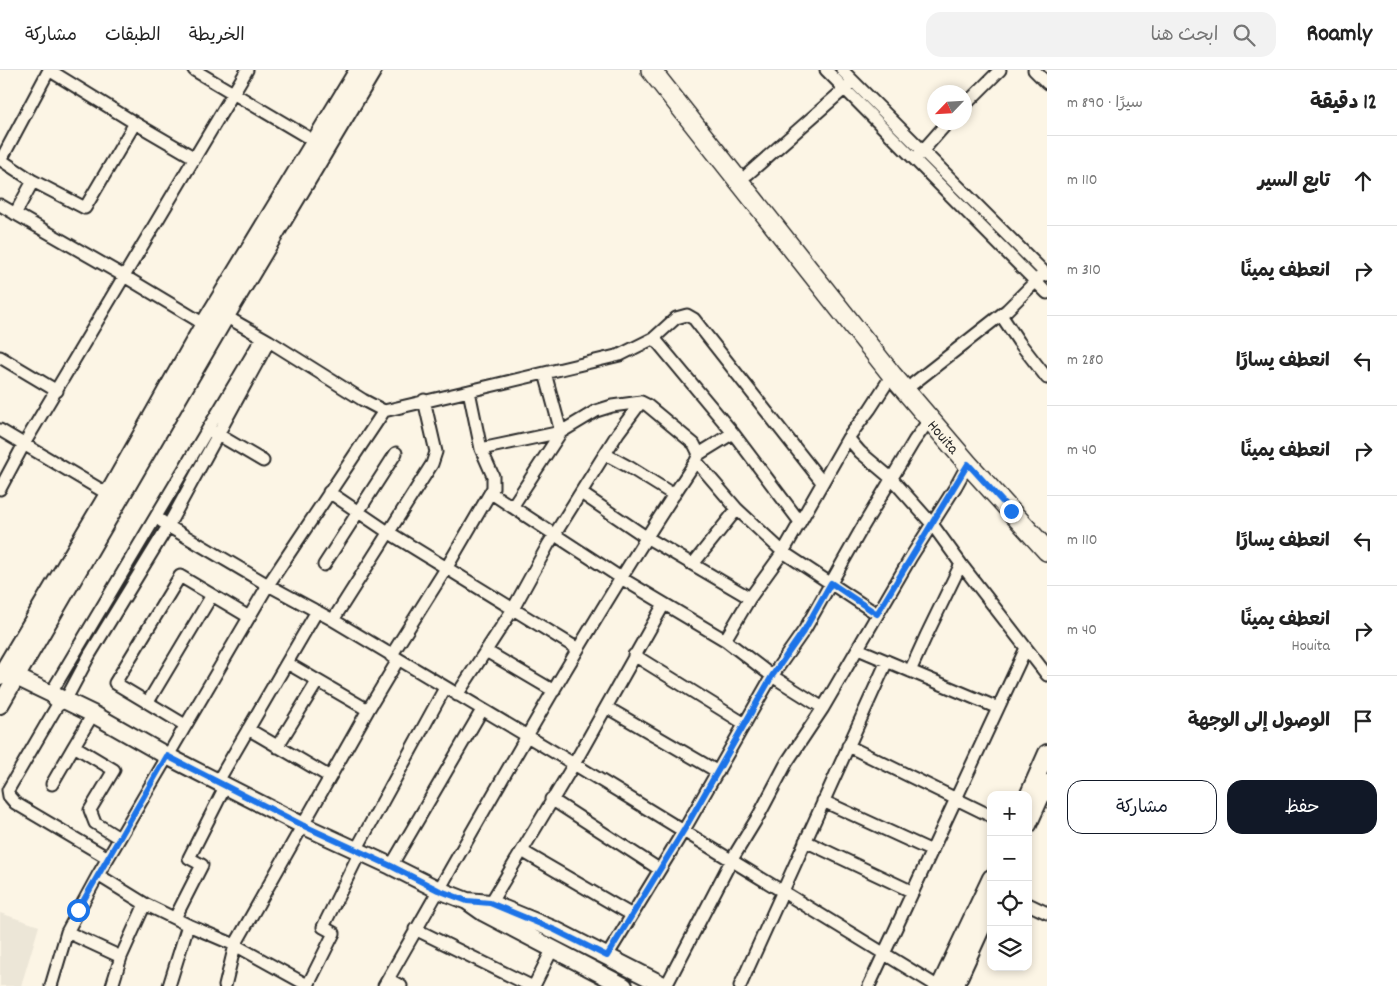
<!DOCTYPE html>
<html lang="ar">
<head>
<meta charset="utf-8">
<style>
  body { margin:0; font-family:Dekko,"Playpen Sans Arabic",sans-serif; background:#f2f2f2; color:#222; direction:rtl }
  .controls { position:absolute; right:15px; bottom:15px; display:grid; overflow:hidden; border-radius:10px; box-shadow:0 2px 8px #0003 }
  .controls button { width:45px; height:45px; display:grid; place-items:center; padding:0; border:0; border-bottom:1px solid #e0e0e0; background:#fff; color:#222; font:25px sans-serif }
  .compass { position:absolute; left:927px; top:15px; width:45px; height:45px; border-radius:50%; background:#fff; box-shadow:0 2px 8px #0003; rotate:245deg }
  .stop { position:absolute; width:15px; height:15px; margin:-11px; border:4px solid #1a73e8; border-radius:50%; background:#fff }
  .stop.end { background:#1a73e8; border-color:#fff; box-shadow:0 1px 5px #0008 }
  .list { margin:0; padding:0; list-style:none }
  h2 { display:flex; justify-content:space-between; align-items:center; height:65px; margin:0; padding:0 20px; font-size:21px }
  h2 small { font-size:16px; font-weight:400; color:#767676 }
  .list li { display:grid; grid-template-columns:32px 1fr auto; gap:15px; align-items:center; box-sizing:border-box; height:90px; padding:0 20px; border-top:1px solid #e0e0e0 }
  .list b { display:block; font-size:19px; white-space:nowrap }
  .list p { margin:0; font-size:16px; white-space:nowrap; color:#767676 }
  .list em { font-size:16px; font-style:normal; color:#767676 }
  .actions { display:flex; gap:10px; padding:15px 20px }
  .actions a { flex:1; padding:11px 0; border:1px solid #111827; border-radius:15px; text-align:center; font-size:18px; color:#111827 }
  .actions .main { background:#111827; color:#fff }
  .icon { flex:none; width:28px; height:28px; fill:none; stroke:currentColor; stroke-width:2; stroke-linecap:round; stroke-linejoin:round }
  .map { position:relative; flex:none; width:1047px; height:916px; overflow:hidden; direction:ltr }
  header { display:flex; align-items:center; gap:30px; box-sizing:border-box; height:70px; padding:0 25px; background:#fff; border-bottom:1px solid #e0e0e0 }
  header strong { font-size:24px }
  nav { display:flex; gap:28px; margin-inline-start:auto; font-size:18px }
  .search { width:350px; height:45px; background:#f2f2f2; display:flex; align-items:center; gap:12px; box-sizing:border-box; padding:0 18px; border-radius:15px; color:#767676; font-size:19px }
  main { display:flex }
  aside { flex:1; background:#fff }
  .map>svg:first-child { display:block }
</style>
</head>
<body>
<header>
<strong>Roamly</strong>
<div class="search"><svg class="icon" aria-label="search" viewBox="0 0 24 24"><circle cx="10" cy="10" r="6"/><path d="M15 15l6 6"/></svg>ابحث هنا</div>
<nav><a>الخريطة</a><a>الطبقات</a><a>مشاركة</a></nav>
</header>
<main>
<aside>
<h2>12 دقيقة<small>سيرًا · 890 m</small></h2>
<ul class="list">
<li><svg class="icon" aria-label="ahead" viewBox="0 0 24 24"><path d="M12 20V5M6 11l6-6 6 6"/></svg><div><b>تابع السير</b></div><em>110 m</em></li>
<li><svg class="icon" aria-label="right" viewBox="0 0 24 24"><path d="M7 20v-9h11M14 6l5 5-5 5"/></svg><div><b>انعطف يمينًا</b></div><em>310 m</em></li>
<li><svg class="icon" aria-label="left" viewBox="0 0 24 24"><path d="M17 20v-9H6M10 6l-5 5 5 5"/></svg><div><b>انعطف يسارًا</b></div><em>280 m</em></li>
<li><svg class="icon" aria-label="right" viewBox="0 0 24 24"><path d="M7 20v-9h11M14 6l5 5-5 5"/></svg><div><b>انعطف يمينًا</b></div><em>40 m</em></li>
<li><svg class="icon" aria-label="left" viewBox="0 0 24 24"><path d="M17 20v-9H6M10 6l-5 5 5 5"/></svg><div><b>انعطف يسارًا</b></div><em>110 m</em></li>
<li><svg class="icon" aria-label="right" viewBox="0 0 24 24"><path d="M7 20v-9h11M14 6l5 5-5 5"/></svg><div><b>انعطف يمينًا</b><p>Houita</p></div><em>40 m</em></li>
<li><svg class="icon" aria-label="arrive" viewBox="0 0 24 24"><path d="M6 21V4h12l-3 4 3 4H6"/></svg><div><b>الوصول إلى الوجهة</b></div></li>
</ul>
<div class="actions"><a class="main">حفظ</a><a>مشاركة</a></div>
</aside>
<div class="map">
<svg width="1047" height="916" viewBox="0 0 1047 916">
  <rect width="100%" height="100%" fill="#fcf5e5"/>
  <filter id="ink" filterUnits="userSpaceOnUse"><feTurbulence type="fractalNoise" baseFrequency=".02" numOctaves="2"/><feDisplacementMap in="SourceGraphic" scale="10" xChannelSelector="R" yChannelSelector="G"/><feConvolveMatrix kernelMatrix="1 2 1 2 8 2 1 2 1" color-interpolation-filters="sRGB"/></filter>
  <g filter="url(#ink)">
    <!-- built -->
    <path fill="#ece6d7" d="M0 843 39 856 21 916H0Z"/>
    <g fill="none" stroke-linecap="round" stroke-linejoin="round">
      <!-- street casing -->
      <g stroke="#2b2b2b" stroke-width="15">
        <path id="street" d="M49 0 1 90 33 111 85 138 135 53
          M49 0 135 53 195 88
          M194 0 319 74
          M826 0 1047 223
          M842 0 1047 205
          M1034 0 1047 13
          M964 36 1000 0
          M918 86 948 52
          M748 104 850 14
          M0 135 124 206 204 254
          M15 144 33 111
          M220 243 269 271 363 330 384 341 469 321
          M1001 245 1019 272 1047 308
          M654 268 733 363 800 452
          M0 287 57 321
          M914 313 1007 240 1040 207
          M0 360 108 424
          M212 361 263 391
          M848 368 860 382 892 409 932 454 961 494 1047 605
          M481 379 561 362 596 341 612 336 641 332
          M605 384 629 397 674 425
          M699 384 733 363
          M696 391 737 439 783 482 877 544
          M0 419 24 374 247 0
          M329 422 388 462 578 579
          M491 423 621 508 725 570 772 606 823 638
          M581 423 646 467 750 528
          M512 437 561 362 545 303
          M156 447 168 456 268 515 333 550 574 694 937 916
          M693 494 737 439
          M324 495 396 383
          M333 550 432 394 436 382 424 330
          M725 570 750 528 783 482 848 368 870 339 892 305
          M858 579 998 638
          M486 581 554 621
          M634 585 745 654
          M391 586 447 497 493 418V406L481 379 469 321 620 285 654 268 676 248 687 245 694 249 704 262 822 412
          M287 593 368 640
          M910 601 926 566 961 494
          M54 630 51 623 262 268
          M148 632 212 525
          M606 637 718 702
          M93 644 74 676 114 700 90 740 95 753 119 768
          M185 655 115 613 180 506 249 547
          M248 659 330 707
          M848 676 991 746
          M277 677 317 612
          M218 711 317 541
          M52 714 74 676
          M551 729 659 799
          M823 731 932 781
          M805 771 913 822
          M356 780 445 618
          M522 781 632 845
          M108 788 15 733 9 726 8 720 57 636 65 631 90 584 168 456 269 271
          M391 796 482 640
          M98 805 268 515 384 341
          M1028 834 1047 843
          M487 839 574 694 664 534
          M175 848 202 795 189 788 226 715
          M188 855 235 875 225 916
          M415 859 531 916
          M67 862 121 887
          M607 886 684 760 772 606 805 559 862 458 914 371 930 349
          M388 909 401 916
          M308 915 334 863 323 857 360 782
          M51 916 67 862 98 805 145 834 188 855 169 916
          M112 916 121 887 145 834
          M309 916 235 875 368 640 398 590
          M384 916C485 740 583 561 696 391L699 384 694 374 647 335 641 332 618 363 548 475 513 539 457 625
          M534 916 553 878
          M666 916 731 791 759 745 787 692 823 638 911 487 956 416 968 394
          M740 916 887 591
          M869 916 1026 578"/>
      </g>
      <!-- secondary casing -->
      <g stroke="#2b2b2b" stroke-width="20">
        <path id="secondary" d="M8 603 93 644 167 686 302 755 391 796 439 820 467 831 484 843 624 916
          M0 606 108 424 204 254 358 0
          M0 635 226 246 373 0
          M1028 726 1047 683
          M1028 755 1047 713
          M467 831 490 833 555 860 665 916
          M940 916 991 808
          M955 916 991 837"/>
      </g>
      <!-- primary casing -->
      <g stroke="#2b2b2b" stroke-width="22">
        <g id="primary">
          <path id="s1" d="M651 0 892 305 968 394 1047 481"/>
        </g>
      </g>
      <!-- street -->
      <use href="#street" stroke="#fcf5e5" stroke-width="11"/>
      <!-- secondary -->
      <use href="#secondary" stroke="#fcf5e5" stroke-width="16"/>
      <!-- primary -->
      <use href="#primary" stroke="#fcf5e5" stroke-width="19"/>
    </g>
  </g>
  <g fill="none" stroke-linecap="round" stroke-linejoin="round" filter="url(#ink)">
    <!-- route -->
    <path stroke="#1a73e8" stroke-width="6" d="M78 840 167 686 302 755 391 796 438 820 467 831 490 833 555 860 607 886 684 760 772 606 805 559 831 513 877 544 968 394 1011 441"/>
  </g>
  <g text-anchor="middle" stroke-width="5" stroke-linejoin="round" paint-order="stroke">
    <!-- street labels -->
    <g font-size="16" fill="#2b2b2b" stroke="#fcf5e5">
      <text dy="6" stroke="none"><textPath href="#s1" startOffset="469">Houita</textPath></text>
    </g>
  </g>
</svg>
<div class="controls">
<button>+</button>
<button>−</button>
<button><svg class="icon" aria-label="locate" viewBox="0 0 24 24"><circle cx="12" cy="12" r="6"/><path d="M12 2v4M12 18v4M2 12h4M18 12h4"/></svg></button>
<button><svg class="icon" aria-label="layers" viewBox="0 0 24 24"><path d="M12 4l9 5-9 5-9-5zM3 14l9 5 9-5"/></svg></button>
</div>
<svg class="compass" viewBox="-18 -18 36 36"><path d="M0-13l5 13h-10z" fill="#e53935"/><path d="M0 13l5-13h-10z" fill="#767676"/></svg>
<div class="stop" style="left:78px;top:840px"></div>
<div class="stop end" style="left:1011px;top:441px"></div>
</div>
</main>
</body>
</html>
